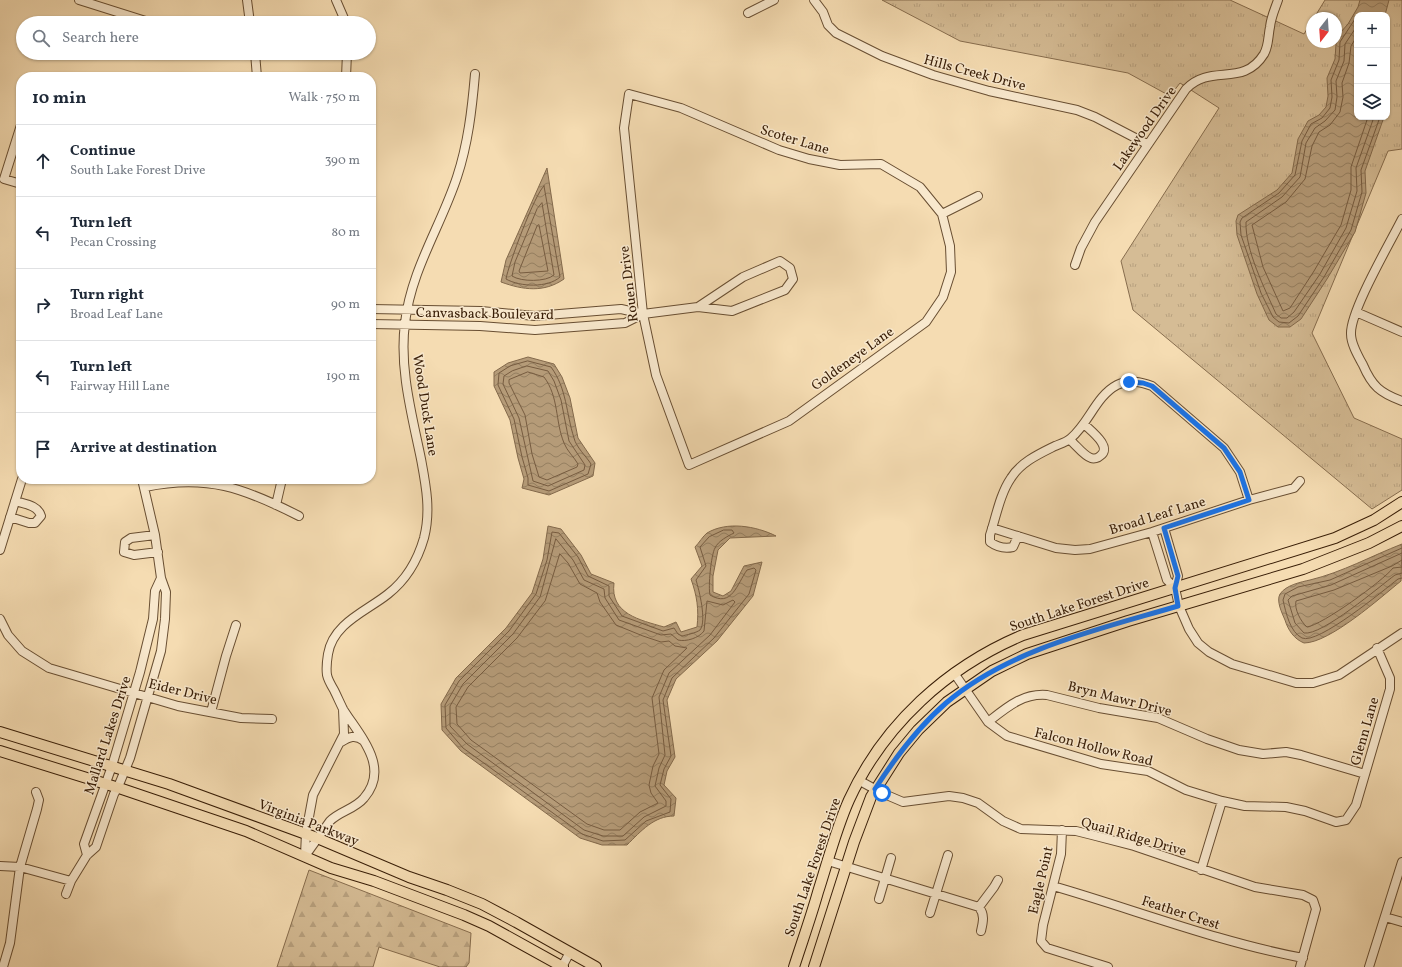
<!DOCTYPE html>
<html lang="en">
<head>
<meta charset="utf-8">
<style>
  body { margin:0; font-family:Vollkorn,serif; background:#f2f2f3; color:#1f2937 }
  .controls { position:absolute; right:12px; top:12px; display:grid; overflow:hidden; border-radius:8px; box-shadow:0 1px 3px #0004 }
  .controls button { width:36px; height:36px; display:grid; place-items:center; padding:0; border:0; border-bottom:1px solid #e0e1e3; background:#fff; color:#1f2937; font:20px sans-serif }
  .compass { position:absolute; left:1306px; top:12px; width:36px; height:36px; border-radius:50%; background:#fff; box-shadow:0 1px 3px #0004; rotate:197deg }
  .stop { position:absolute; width:12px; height:12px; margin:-9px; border:3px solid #1a73e8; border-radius:50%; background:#fff }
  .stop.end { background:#1a73e8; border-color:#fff; box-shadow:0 1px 4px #0008 }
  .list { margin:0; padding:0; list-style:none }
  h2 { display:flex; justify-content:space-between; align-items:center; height:52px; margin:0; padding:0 16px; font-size:17px }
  h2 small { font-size:13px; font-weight:400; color:#747a83 }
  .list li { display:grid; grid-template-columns:26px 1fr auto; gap:12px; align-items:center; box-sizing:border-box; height:72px; padding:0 16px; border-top:1px solid #e0e1e3 }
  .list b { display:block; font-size:15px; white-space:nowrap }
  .list p { margin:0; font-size:13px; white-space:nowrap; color:#747a83 }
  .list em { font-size:13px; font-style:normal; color:#747a83 }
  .icon { flex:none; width:22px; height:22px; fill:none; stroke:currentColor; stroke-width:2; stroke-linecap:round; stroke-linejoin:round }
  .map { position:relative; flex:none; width:1402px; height:967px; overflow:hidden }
  .search { position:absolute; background:#fff; box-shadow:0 1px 3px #0004; left:16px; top:16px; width:360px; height:44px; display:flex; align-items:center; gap:10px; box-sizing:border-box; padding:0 14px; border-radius:22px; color:#747a83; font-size:15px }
  .panel { position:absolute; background:#fff; box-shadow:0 1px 3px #0004; left:16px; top:72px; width:360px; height:412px; border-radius:16px }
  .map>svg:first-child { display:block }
</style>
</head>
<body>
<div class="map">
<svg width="1402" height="967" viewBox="0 0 1402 967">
  <defs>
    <pattern id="grass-tufts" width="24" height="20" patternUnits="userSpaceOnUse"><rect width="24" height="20" fill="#d5bc95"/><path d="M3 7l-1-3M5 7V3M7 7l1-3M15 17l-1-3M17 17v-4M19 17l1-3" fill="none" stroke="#b8a17f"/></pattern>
    <pattern id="forest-firs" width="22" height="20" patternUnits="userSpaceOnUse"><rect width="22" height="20" fill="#d5bc95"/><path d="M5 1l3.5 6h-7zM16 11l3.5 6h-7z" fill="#b8a17f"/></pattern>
    <pattern id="water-waves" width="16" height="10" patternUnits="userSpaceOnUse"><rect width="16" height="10" fill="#b59b78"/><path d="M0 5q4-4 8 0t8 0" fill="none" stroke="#947e60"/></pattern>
  </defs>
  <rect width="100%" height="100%" fill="#f5dcb2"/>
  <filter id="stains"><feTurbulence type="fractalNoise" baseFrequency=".005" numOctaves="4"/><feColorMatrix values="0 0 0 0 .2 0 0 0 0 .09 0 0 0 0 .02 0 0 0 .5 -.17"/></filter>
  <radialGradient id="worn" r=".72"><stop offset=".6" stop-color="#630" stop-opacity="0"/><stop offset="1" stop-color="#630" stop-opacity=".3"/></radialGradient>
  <!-- grass -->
  <path fill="url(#grass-tufts)" stroke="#876d4e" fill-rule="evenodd" d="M882 0H1230L1304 34 1312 21V42H1336V18H1314L1325 0H1402V149L1388 151 1312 333 1354 418 1402 439V490L1372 509 1133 310 1121 261 1219 108 1180 83 1170 96 1128 73 960 41ZM1357 15H1387V117H1357Z"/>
  <!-- forest -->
  <path fill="url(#forest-firs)" stroke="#876d4e" d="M309 870 471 933 469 963 466 967H440L379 947 373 967H277Z"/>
  <!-- water -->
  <path fill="url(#water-waves)" stroke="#83694b" d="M1360 0H1389L1385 15H1357V117H1384L1365 171 1366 193 1355 232 1327 279 1301 319 1290 327H1278L1269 320 1257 294 1237 235 1236 221 1238 215 1277 190 1292 173 1298 139 1308 121 1319 115 1326 107 1328 96 1327 78 1335 59 1336 44 1340 33 1348 24 1358 7Z
    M547 168 564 279C544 293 523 290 501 282L506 260Z
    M528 357 554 364 562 377 570 398 578 438 595 463 593 476 549 495 522 488 524 479 518 458 510 420 494 386V372L508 363Z
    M548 526 561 529 581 555 591 574 614 583C610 614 640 620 664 627L676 622 681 632 697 627C699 609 697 596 691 579L702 566 695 547C699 543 703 536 707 533 727 521 756 526 776 536L730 538 718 550 713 576V592L723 596 731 591 744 566 762 562 753 596 717 641 676 679 667 700 675 757 667 771 664 785 676 798 674 816C654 816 641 831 627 845H602L580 838 461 751 442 730 441 704 456 678 506 628 532 593 543 559Z
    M1402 544 1401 581C1381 597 1330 643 1304 643 1294 639 1288 630 1285 620 1282 613 1276 601 1280 594 1286 585 1301 582 1310 580 1343 572 1371 556 1402 544Z"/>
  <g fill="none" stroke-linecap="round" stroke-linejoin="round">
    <!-- shore -->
    <path stroke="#775c40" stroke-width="1" d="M1357 16 1340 42 1339 60 1331 80 1332 97 1330 108 1322 118 1311 124 1302 141 1295 175 1279 193 1242 218 1240 222 1241 235 1261 293 1273 317 1279 322 1289 323 1298 316 1324 277 1351 230 1362 192 1361 170 1380 117
      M1357 26 1345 44 1344 61 1336 81 1337 97 1335 110 1325 121 1315 128 1306 143 1300 177 1282 197 1246 222C1245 250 1265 289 1276 314L1281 318H1287L1294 312 1320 274 1346 228 1357 191 1356 168 1374 117
      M1357 36 1351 46 1349 63 1342 83 1343 97 1340 112 1330 125 1319 132 1312 146 1305 179 1286 202 1252 225 1263 267 1283 311 1290 308 1314 271 1341 225 1351 190V167L1368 117
      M544 186 560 277C548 288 520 287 506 279 508 266 535 193 544 186Z
      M542 203 554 275C546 282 521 282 512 276L515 262 537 209Z
      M539 225 548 271 520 273 519 271 537 226Z
      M528 361 551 367C567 389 566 413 574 438 576 447 586 456 591 464L588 474 549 491 528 485V478L522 457 514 419 498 385 499 373 510 366Z
      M527 366 548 371 554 381 561 400 569 441 585 465 584 470 548 486 533 481 519 418 503 384 504 376 512 371Z
      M528 372 544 377C559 397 555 421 564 443 567 451 574 457 578 464L577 467 547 480 539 477 532 454 525 415 509 383V380Z
      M724 530H732L734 533C728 536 718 541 715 548 711 555 708 587 710 595 732 608 737 584 747 570L754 568 756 570 749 594 714 638 672 678 663 700 671 756 664 769 660 785 671 799 670 812 646 821 625 840 603 841 582 834 463 748 446 728 445 705 459 681 509 631 536 594 547 560 552 532 559 533 578 557 588 576 609 586V596L622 616 663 631 674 628 678 634 682 636C686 635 696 633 700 630 707 621 699 590 696 580L706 566 700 547 709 537Z
      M556 539 573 560 584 580 604 589 605 598 619 620 661 635 671 634 678 640C686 642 699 638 704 631L707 601 723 605 733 600 735 602 710 635 669 673 659 697 665 755 659 768 655 786 666 801V806L644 817 623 836H603L584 830 467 744 450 726V706L463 684 513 634 540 597Z
      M1402 548 1330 580 1298 587 1285 594 1283 600C1286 613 1290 632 1302 638 1318 645 1384 590 1398 579L1402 578
      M1402 553 1331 585 1292 596 1288 600 1295 623 1304 633C1322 636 1380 586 1395 575L1402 573
      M560 554 568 563 580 584 597 593 600 602 616 625 643 636 661 642 669 641 675 646 687 648 664 670 652 698 659 754 653 766 649 785 651 793 658 803 640 812 620 830H604L587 824 471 740 457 724 456 707 468 687 517 638 545 601Z
      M1402 560 1392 566 1334 590 1296 601C1294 609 1301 622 1307 627 1322 625 1383 581 1393 568L1402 567"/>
    <!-- minor casing -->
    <g stroke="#684e32" stroke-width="10">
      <path id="minor" d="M79 0 152 23
        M247 0 250 23
        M336 0 346 23
        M814 0 823 12 828 25 836 33 882 56 933 75 989 91 1077 110 1095 117 1147 144
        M748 13 774 0
        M255 53 257 77
        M346 77 347 53
        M629 94 681 108 779 150 809 159 840 165 881 164 920 187 942 214 950 246 951 272 943 297 926 322 789 421 689 465 656 375 643 314 624 128Z
        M21 125 4 179 21 184
        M942 214 978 196
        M1402 219C1390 243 1350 311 1351 334 1351 344 1358 356 1363 365 1372 386 1380 393 1402 401
        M1075 265 1081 248 1095 222 1186 89C1211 63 1243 88 1264 54 1269 45 1268 36 1270 27 1271 17 1275 9 1278 0
        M371 309 481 311 535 316 621 309 643 314 698 307 743 277 780 261 790 268 793 279 785 290 732 311 698 307
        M1356 312 1402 332
        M371 324 480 326 535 330 625 323 643 314
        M1070 440C1076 445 1084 456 1091 458 1094 459 1098 458 1100 456 1113 447 1091 431 1084 424
        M145 487C207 474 244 488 299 516
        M276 505 282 479
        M10 517 29 523H35L41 516C38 505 24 504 15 501
        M992 528 1056 548 1075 550 1090 549 1152 532 1249 500 1294 488 1300 481
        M1164 528 1178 576 1175 588 1179 606 1189 629 1198 643 1209 652 1232 664 1296 683H1313L1339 675 1402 633
        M1152 532 1167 580 1175 588
        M155 535 131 538 125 542 124 552 134 555 158 552
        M1018 536 1013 547C1004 549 997 547 990 542V535C996 517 1000 494 1011 478 1021 462 1039 454 1055 446 1060 444 1067 442 1071 438 1089 423 1096 396 1117 385 1129 379 1141 382 1152 386L1224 448 1240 472 1249 500
        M0 550 22 479
        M0 619 8 635 22 651 49 668 178 706 241 718 272 719
        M954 673 988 722 1007 736 1101 764 1148 771 1186 790 1222 801 1245 806 1286 807 1305 811 1336 822 1346 820 1356 805 1390 689V678L1377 648
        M211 712 226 656 236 625
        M988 722C1007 707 1023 693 1047 695L1099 708 1158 718 1207 739 1239 750 1263 754 1286 752 1301 755 1365 774
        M341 742C349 737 355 734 364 741
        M860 781 882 793 903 802 949 796 963 798 978 803 1003 821 1021 829 1076 831 1092 835 1134 846 1255 887 1303 895 1313 900 1316 909 1300 967
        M1062 830 1061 854 1043 925 1041 941 1047 948 1108 967
        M87 855 84 844 112 766 140 672 153 619 155 591 161 578
        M305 855 306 833 313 795 344 734 343 709
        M305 856 330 821C340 811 355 809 364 798 391 767 359 735 343 709 340 703 337 696 334 690 331 685 328 680 327 675 326 668 327 660 328 654 333 623 367 611 388 594 406 580 418 559 424 538 431 511 426 486 421 459 412 415 399 368 405 323 411 270 441 226 457 177 468 144 472 109 475 74
        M828 861 979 907 994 887 998 880
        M0 866 20 867 71 881
        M1201 870 1222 801
        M1053 886C1136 910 1218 942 1303 958
        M66 894 71 881 87 855 96 847 114 794 118 787 130 758 148 696 161 651 165 619 166 592 161 578 155 535 142 479
        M879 899 891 858
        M979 907C985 915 983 922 981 931
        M930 913 948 855
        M1385 917 1402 922
        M3 967 10 943 20 867 37 809 39 800 36 792
        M562 967 570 952
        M1369 967 1402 862"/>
    </g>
    <!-- major casing -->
    <g stroke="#391e07" stroke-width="12">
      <path id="major" d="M0 732 169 784 317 838 409 877 447 890 482 904 516 922 596 967
        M0 751 122 789 246 831 331 868 374 881 464 915 489 926 563 967
        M794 967C802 942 811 917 818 892 828 861 836 829 849 800 884 724 947 667 1023 635L1335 538 1374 520 1402 502
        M814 967 854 842 871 797 899 753 918 730 947 702 992 671 1027 654 1128 621 1303 569 1369 543 1402 526"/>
    </g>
    <!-- minor -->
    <use href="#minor" stroke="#f8e8cd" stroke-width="8"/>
    <!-- major -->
    <use href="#major" stroke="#f5dcb2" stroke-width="10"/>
  </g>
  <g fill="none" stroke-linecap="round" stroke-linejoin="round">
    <!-- route -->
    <path stroke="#1a73e8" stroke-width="5" d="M882 793 875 789C895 758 917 728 946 703 1009 649 1100 629 1178 606L1175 588 1178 576 1164 528 1249 500 1240 472 1224 448 1152 386 1143 383 1129 382"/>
  </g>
  <g text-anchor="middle" stroke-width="3" stroke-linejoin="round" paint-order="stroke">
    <!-- street labels -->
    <g font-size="14" fill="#391e07" stroke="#f8e8cd">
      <text transform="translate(975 72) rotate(15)" y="5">Hills Creek Drive</text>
      <text transform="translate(1144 128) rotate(-55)" y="5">Lakewood Drive</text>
      <text transform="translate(795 139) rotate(17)" y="5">Scoter Lane</text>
      <text transform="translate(628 284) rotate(-97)" y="5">Rouen Drive</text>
      <text transform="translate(485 313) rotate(1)" y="5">Canvasback Boulevard</text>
      <text transform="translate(852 358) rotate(-36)" y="5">Goldeneye Lane</text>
      <text transform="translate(426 405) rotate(81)" y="5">Wood Duck Lane</text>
      <text transform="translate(1157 515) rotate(-17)" y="5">Broad Leaf Lane</text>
      <text transform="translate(1079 604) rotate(-18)" y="5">South Lake Forest Drive</text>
      <text transform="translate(183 691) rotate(14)" y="5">Eider Drive</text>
      <text transform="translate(1120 698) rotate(14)" y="5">Bryn Mawr Drive</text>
      <text transform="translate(1364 731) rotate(-74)" y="5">Glenn Lane</text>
      <text transform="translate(107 735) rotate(-72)" y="5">Mallard Lakes Drive</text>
      <text transform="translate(1094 746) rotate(14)" y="5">Falcon Hollow Road</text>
      <text transform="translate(309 822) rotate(21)" y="5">Virginia Parkway</text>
      <text transform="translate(1134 836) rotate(16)" y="5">Quail Ridge Drive</text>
      <text transform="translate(812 867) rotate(-71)" y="5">South Lake Forest Drive</text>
      <text transform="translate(1040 880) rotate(-77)" y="5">Eagle Point</text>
      <text transform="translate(1181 912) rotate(18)" y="5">Feather Crest</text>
    </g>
  </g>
  <rect width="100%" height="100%" filter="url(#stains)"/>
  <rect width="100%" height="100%" fill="url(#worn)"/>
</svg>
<div class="controls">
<button>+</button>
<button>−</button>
<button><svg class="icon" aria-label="layers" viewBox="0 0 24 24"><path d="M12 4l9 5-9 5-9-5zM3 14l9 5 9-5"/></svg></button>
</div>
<svg class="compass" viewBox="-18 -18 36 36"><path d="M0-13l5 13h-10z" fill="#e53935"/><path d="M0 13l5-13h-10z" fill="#747a83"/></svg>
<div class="stop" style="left:882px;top:793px"></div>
<div class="stop end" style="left:1129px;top:382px"></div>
<div class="search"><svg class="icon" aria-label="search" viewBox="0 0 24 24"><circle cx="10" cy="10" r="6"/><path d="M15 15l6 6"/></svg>Search here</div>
<section class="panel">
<h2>10 min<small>Walk · 750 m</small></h2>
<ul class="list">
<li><svg class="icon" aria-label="ahead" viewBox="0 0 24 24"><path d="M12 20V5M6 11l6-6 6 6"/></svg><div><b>Continue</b><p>South Lake Forest Drive</p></div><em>390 m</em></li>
<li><svg class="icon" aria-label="left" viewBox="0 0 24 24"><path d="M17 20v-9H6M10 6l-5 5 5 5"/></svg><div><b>Turn left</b><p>Pecan Crossing</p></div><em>80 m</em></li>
<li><svg class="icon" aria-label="right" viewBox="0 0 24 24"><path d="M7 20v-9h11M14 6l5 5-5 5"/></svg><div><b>Turn right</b><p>Broad Leaf Lane</p></div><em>90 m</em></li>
<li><svg class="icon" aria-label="left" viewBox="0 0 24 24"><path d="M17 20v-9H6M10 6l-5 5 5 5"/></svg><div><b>Turn left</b><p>Fairway Hill Lane</p></div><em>190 m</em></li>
<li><svg class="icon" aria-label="arrive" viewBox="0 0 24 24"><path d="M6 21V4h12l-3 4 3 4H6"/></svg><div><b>Arrive at destination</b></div></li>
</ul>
</section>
</div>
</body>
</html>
